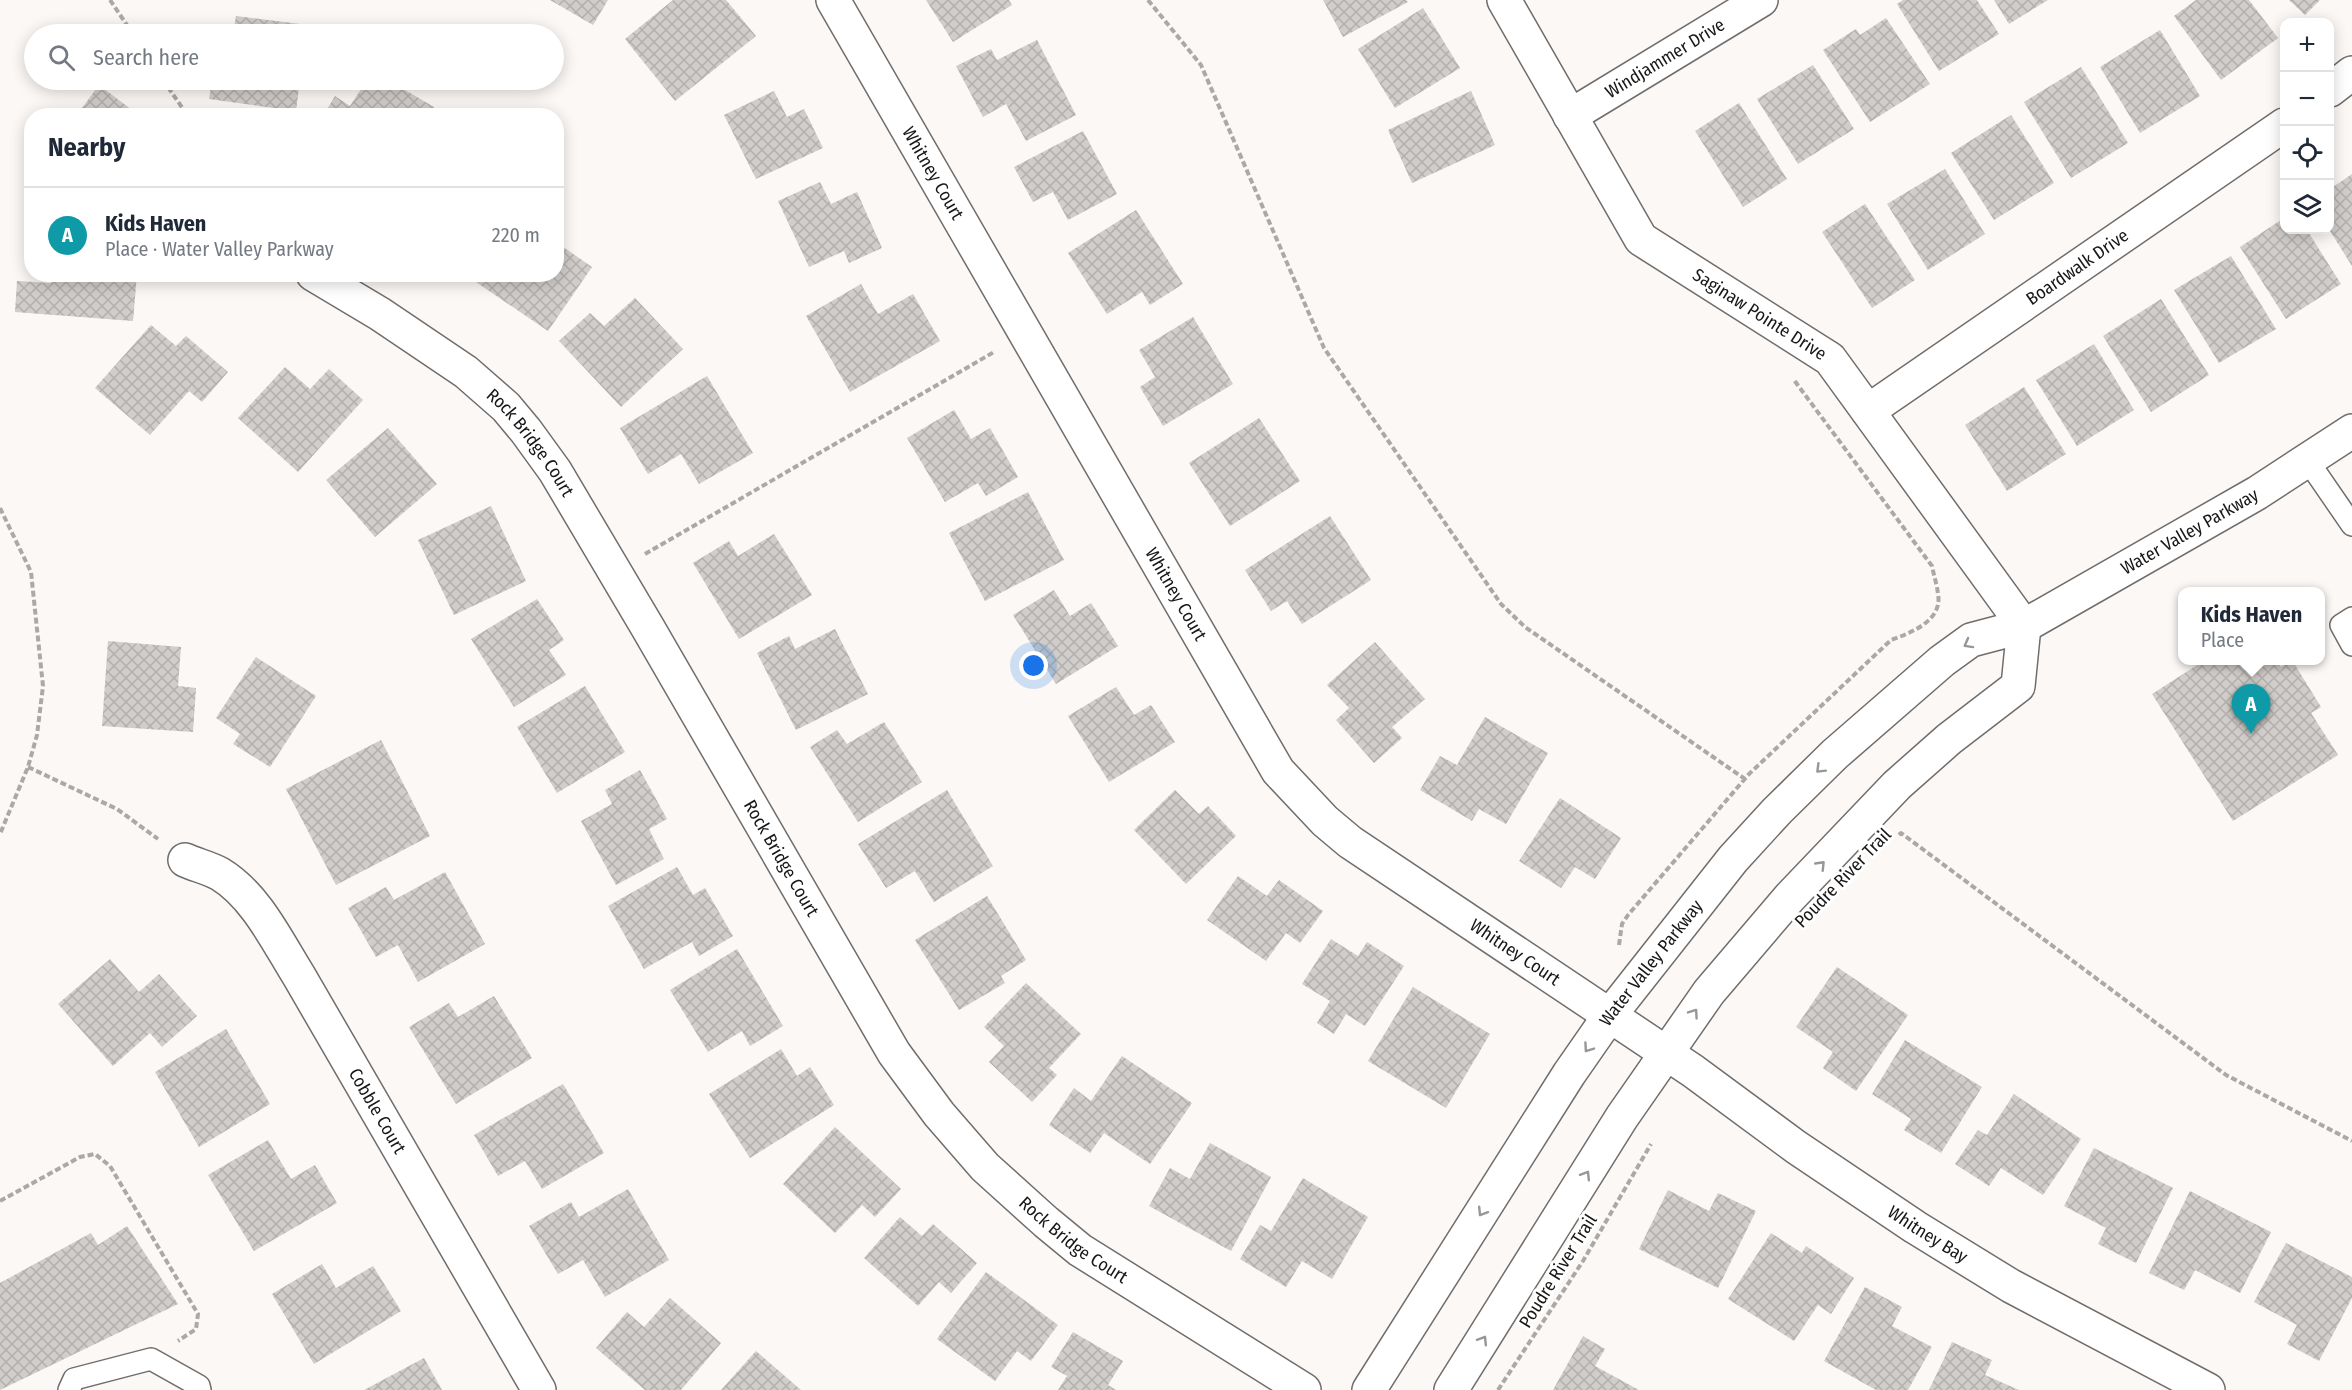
<!DOCTYPE html>
<html lang="en">
<head>
<meta charset="utf-8">
<style>
  body { margin:0; font-family:"Fira Sans Condensed",sans-serif; background:#f6f6f7; color:#1f2937 }
  .controls { position:absolute; right:18px; top:18px; display:grid; overflow:hidden; border-radius:12px; box-shadow:0 3px 15px #0003 }
  .controls button { width:54px; height:54px; display:grid; place-items:center; padding:0; border:0; border-bottom:2px solid #e0e1e3; background:#fff; color:#1f2937; font:30px sans-serif }
  .you { position:absolute; left:1034px; top:666px; width:21px; height:21px; margin:-15px; border:4px solid #fff; border-radius:50%; background:#1a73e8; box-shadow:0 0 0 9px #1a73e833 }
  .badge { display:grid; place-items:center; width:39px; height:39px; border-radius:50%; background:#ea580c; color:#fff; font-size:20px; font-weight:700 }
  .pin { position:absolute; translate:-50% -50px; filter:drop-shadow(0 2px 3px #0008) }
  .pin::after { content:''; position:absolute; top:32px; width:21px; height:18px; background:inherit; clip-path:polygon(0 0,100% 0,50% 100%) }
  .popup { position:absolute; left:2178px; top:587px; width:147px; height:78px; box-sizing:border-box; display:grid; place-content:center; border-radius:12px; background:#fff; filter:drop-shadow(0 2px 4px #0005); font-size:20px; white-space:nowrap; color:#747a83 }
  .popup b { font-size:22px; color:#1f2937 }
  .popup::after { content:''; position:absolute; left:50%; top:100%; margin-left:-12px; border:12px solid transparent; border-top-color:#fff }
  .list { margin:0; padding:0; list-style:none }
  h2 { display:flex; justify-content:space-between; align-items:center; height:78px; margin:0; padding:0 24px; font-size:26px }
  h2 small { font-size:20px; font-weight:400; color:#747a83 }
  .list li { display:grid; grid-template-columns:39px 1fr auto; gap:18px; align-items:center; box-sizing:border-box; height:96px; padding:0 24px; border-top:2px solid #e0e1e3 }
  .list b { display:block; font-size:22px; white-space:nowrap }
  .list p { margin:0; font-size:20px; white-space:nowrap; color:#747a83 }
  .list em { font-size:20px; font-style:normal; color:#747a83 }
  .icon { flex:none; width:33px; height:33px; fill:none; stroke:currentColor; stroke-width:2; stroke-linecap:round; stroke-linejoin:round }
  .map { position:relative; flex:none; width:2352px; height:1390px; overflow:hidden }
  .search { position:absolute; background:#fff; box-shadow:0 3px 15px #0003; left:24px; top:24px; width:540px; height:66px; display:flex; align-items:center; gap:15px; box-sizing:border-box; padding:0 21px; border-radius:33px; color:#747a83; font-size:22px }
  .panel { position:absolute; background:#fff; box-shadow:0 3px 15px #0003; left:24px; top:108px; width:540px; height:174px; border-radius:24px }
  .map>svg:first-child { display:block }
</style>
</head>
<body>
<div class="map">
<svg width="2352" height="1390" viewBox="0 0 2352 1390">
  <defs>
    <pattern id="building-cross-hatch" width="8" height="8" patternUnits="userSpaceOnUse" patternTransform="scale(1.5)"><rect width="8" height="8" fill="#d0cdca"/><path d="M0 0l8 8M0 8l8-8" fill="none" stroke="#b2afad"/></pattern>
  </defs>
  <rect width="100%" height="100%" fill="#fbf8f5"/>
  <!-- building -->
  <path fill="url(#building-cross-hatch)" d="M550 0H608L593 25Z
    M673 0H726L756 36 675 101 625 39Z
    M926 0H1009L1012 5 953 42Z
    M1323 0H1406L1408 2 1343 37Z
    M1903 0H1977L1999 34 1939 71 1897 4Z
    M1994 0H2048L2009 24Z
    M2196 0H2249L2278 38 2221 80 2174 16Z
    M2289 0H2320L2305 15Z
    M1423 8 1460 68 1395 108 1358 49Z
    M236 16 308 25 306 34H233Z
    M1886 18 1930 84 1870 122 1823 50 1856 29 1860 35Z
    M2160 30 2200 96 2140 133 2100 67Z
    M1037 40 1076 115 1026 141 1006 104 983 117 956 66 991 49 997 60Z
    M1813 65 1854 129 1798 164 1757 99Z
    M2081 67 2128 143 2071 178 2024 102Z
    M212 80H300L296 111 209 99Z
    M367 80H388L434 107 429 116H323L335 96 350 106Z
    M99 85 140 116H76Z
    M774 91 787 117 804 109 823 148 756 179 724 115Z
    M1471 91 1495 145 1412 183 1388 130Z
    M1739 103 1787 179 1743 207 1695 131Z
    M2011 115 2054 183 1994 220 1951 153Z
    M1083 131 1117 194 1068 220 1053 192 1033 202 1014 167Z
    M1945 169 1985 234 1928 270 1887 204Z
    M2352 174V266L2330 231V189Z
    M820 182 831 204 857 192 882 248 849 263 844 251 809 267 778 201Z
    M1865 204 1915 280 1872 308 1822 232Z
    M1136 210 1183 284 1150 305 1142 292 1107 314 1068 253Z
    M2284 218V230H2307L2341 284 2286 319 2240 247Z
    M556 242 592 267 548 331 473 280 477 274H556Z
    M2231 256 2276 329 2219 363 2174 290Z
    M52 274H137L133 321 15 312 17 281 51 283Z
    M861 284 878 314 913 294 940 341 850 392 806 316Z
    M635 298 683 349 621 407 559 341 590 313 604 326Z
    M2161 299 2209 375 2151 412 2103 336Z
    M1193 317 1233 384 1163 426 1140 387 1155 377 1139 350Z
    M151 325 176 346 186 336 228 372 202 402 189 391 150 435 95 388Z
    M2094 344 2134 410 2077 446 2036 380Z
    M285 367 310 389 329 369 363 400 298 472 238 418Z
    M707 376 753 453 699 484 681 454 648 474 620 428Z
    M2024 387 2066 454 2007 491 1965 425Z
    M954 410 971 439 990 428 1018 477 986 496 978 483 945 502 907 438Z
    M1259 418 1300 481 1230 526 1189 463Z
    M388 428 437 484 375 537 326 480Z
    M1028 492 1064 560 985 601 949 533Z
    M491 506 526 581 454 615 418 540Z
    M1330 516 1371 580 1302 624 1287 601 1271 611 1245 570Z
    M774 534 812 595 739 639 693 563 729 541 738 556Z
    M1054 590 1070 616 1091 603 1118 646 1056 684 1013 615Z
    M537 599 564 640 549 650 566 675 514 707 471 639Z
    M835 629 868 694 796 730 757 653 789 636 795 649Z
    M108 641 181 647 178 686 196 688 193 732 102 726Z
    M1375 642 1425 699 1392 727 1402 738 1374 763 1336 720 1349 708 1327 685Z
    M256 657 316 696 270 767 233 744 240 734 216 718Z
    M2205 660H2277L2281 667 2292 660 2321 707 2311 713 2338 755 2233 821 2152 694Z
    M585 686 625 752 557 793 517 727Z
    M1116 687 1134 715 1151 705 1175 742 1109 782 1068 716Z
    M1485 717 1548 753 1506 824 1479 809 1472 821 1420 790 1440 756 1457 765Z
    M884 722 922 782 858 822 810 747 837 730 847 744Z
    M381 740 430 836 336 885 286 789Z
    M640 770 667 819 649 829 664 859 616 885 581 821 612 804 605 790Z
    M947 790 993 866 934 902 915 871 886 888 858 844Z
    M1175 790 1199 814 1208 806 1236 836 1186 884 1134 830Z
    M1560 798 1621 838 1595 879 1575 867 1561 888 1519 861Z
    M677 867 693 895 705 888 733 936 699 956 692 942 644 969 608 906Z
    M445 872 485 944 418 982 398 945 376 957 348 908 386 887 394 900Z
    M1238 876 1267 896 1279 880 1323 911 1300 943 1286 933 1266 961 1207 920Z
    M987 896 1026 960 1001 976 1005 983 959 1010 915 940Z
    M1331 939 1358 956 1367 942 1404 966 1365 1026 1346 1014 1334 1034 1317 1023 1330 1001 1302 984Z
    M737 949 783 1026 750 1046 742 1031 708 1052 670 990Z
    M110 959 139 992 159 974 197 1016 162 1047 150 1033 113 1066 58 1004Z
    M1837 967 1908 1015 1856 1091 1823 1068 1833 1052 1796 1027Z
    M1026 983 1081 1034 1049 1068 1057 1075 1032 1102 989 1062 1004 1046 984 1027Z
    M1413 987 1490 1034 1446 1108 1368 1061Z
    M494 996 532 1058 456 1104 409 1027 449 1003 458 1017Z
    M226 1029 270 1104 199 1147 155 1072Z
    M1905 1040 1982 1087 1941 1153 1904 1130 1911 1119 1872 1094Z
    M781 1049 797 1076 810 1067 834 1105 750 1158 709 1094Z
    M1122 1056 1192 1103 1150 1164 1104 1133 1090 1153 1049 1125 1074 1088 1091 1101Z
    M563 1084 604 1153 542 1189 525 1161 498 1176 474 1135Z
    M2014 1094 2081 1139 2043 1195 2001 1168 1989 1186 1955 1164 1978 1130 1987 1135Z
    M835 1127 901 1189 875 1217 862 1205 835 1233 783 1184Z
    M268 1140 291 1179 315 1165 337 1203 254 1251 208 1175Z
    M1210 1143 1271 1177 1231 1251 1149 1206 1170 1168 1190 1179Z
    M2094 1148 2173 1188 2136 1263 2098 1244 2106 1228 2064 1206Z
    M1303 1178 1368 1217 1332 1279 1302 1261 1286 1287 1240 1259 1260 1225 1271 1231Z
    M628 1189 669 1260 605 1297 583 1260 558 1274 529 1226 571 1202 579 1217Z
    M1668 1190 1709 1211 1718 1193 1756 1211 1718 1288 1639 1249Z
    M2190 1191 2271 1232 2240 1293 2195 1270 2184 1290 2149 1273Z
    M900 1217 922 1236 933 1224 977 1263 951 1293 939 1282 918 1306 864 1258Z
    M127 1226 178 1304 0 1390V1283L91 1233 98 1245Z
    M1771 1233 1802 1253 1806 1246 1854 1278 1831 1314 1818 1305 1794 1341 1728 1299Z
    M2286 1243 2352 1277V1298L2319 1361 2287 1344 2297 1325 2254 1302Z
    M322 1264 336 1288 373 1266 401 1311 314 1364 272 1294Z
    M986 1272 1058 1325 1031 1361 1017 1351 995 1381 937 1339Z
    M1865 1287 1902 1307 1892 1326 1932 1347 1908 1390H1876L1824 1361Z
    M670 1298 721 1343 681 1390H645L596 1348 627 1312 644 1327Z
    M1073 1332 1123 1361 1108 1385 1116 1390H1058L1067 1376 1051 1367Z
    M1583 1336 1605 1349 1595 1366 1639 1390H1553Z
    M1952 1342 1992 1360 1985 1375 2019 1390H1929Z
    M756 1351 801 1390H721Z
    M424 1358 442 1390H364Z"/>
  <g fill="none" stroke-linecap="round" stroke-linejoin="round">
    <!-- lane casing -->
    <g stroke="#706d6b" stroke-width="24">
      <path id="lane" d="M2308 461 2352 525
        M2352 618 2341 625 2352 645
        M69 1390 74 1379 151 1359 199 1386 200 1390"/>
    </g>
    <!-- street casing -->
    <g stroke="#706d6b" stroke-width="36">
      <g id="street">
        <path id="s1" d="M833 0 1278 771 1325 821 1350 842 1693 1071 1796 1147 1915 1227 2011 1286 2208 1390"/>
        <path id="s2" d="M1504 0 1641 239 1830 359 2024 626"/>
        <path d="M2330 90 2352 73"/>
        <path id="s3" d="M1570 116 1761 0"/>
        <path id="s4" d="M313 274 380 314 466 372 506 407 526 431 555 471 648 628 894 1053 939 1114 985 1167 1046 1222 1080 1250 1304 1390"/>
        <path id="s5" d="M1868 411 2284 125"/>
        <path id="s6" d="M185 860C196 865 209 868 220 874 256 896 277 941 299 976L539 1390"/>
        <path id="s7" d="M1369 1390 1569 1074 1610 1015 1733 859 1777 811 1835 754 1942 661 1971 640 2024 626 2257 493 2352 431"/>
        <path d="M1451 1390 1622 1117 1709 992 1790 897 1897 785 1949 739 2018 686 2024 626"/>
      </g>
    </g>
    <!-- path -->
    <path stroke="#aba9a7" stroke-width="4" stroke-dasharray="6 3" stroke-linecap="butt" d="M110 0 133 34
      M1148 0 1201 65 1324 348 1501 604 1525 627 1745 779
      M163 80 188 116
      M0 508 31 572 43 686 37 735 28 767 0 834
      M645 554 994 352
      M28 767 117 809 158 839
      M1899 835 1901 833 2226 1075 2352 1141
      M1619 945 1622 924 1628 915 1749 774 1891 640C1910 633 1943 621 1938 594 1937 585 1934 576 1932 566L1794 380
      M0 1201 80 1157 95 1154 110 1166 198 1314 196 1329 178 1341
      M1498 1390 1583 1261 1651 1144"/>
    <!-- lane -->
    <use href="#lane" stroke="#fff" stroke-width="21"/>
    <!-- street -->
    <use href="#street" stroke="#fff" stroke-width="33"/>
  </g>
  <!-- one-way arrows -->
  <defs><path id="oneway-chevron" d="M-2-3.5L2.5 0L-2 3.5" fill="none" stroke-width="1.6" stroke-linecap="round" stroke-linejoin="round" transform="scale(1.5)"/></defs>
  <g stroke="#979796">
    <use href="#oneway-chevron" transform="translate(1968 644) rotate(151)"/>
    <use href="#oneway-chevron" transform="translate(1820 769) rotate(135)"/>
    <use href="#oneway-chevron" transform="translate(1821 865) rotate(-46)"/>
    <use href="#oneway-chevron" transform="translate(1694 1013) rotate(-55)"/>
    <use href="#oneway-chevron" transform="translate(1588 1048) rotate(125)"/>
    <use href="#oneway-chevron" transform="translate(1586 1175) rotate(-58)"/>
    <use href="#oneway-chevron" transform="translate(1482 1212) rotate(122)"/>
    <use href="#oneway-chevron" transform="translate(1483 1340) rotate(-58)"/>
  </g>
  <g text-anchor="middle" stroke-width="6" stroke-linejoin="round" paint-order="stroke">
    <!-- street labels -->
    <g font-size="18" fill="#181716" stroke="#fff">
      <text dy="6" stroke="none"><textPath href="#s3" startOffset="111">Windjammer Drive</textPath></text>
      <text dy="6" stroke="none"><textPath href="#s1" startOffset="200">Whitney Court</textPath></text>
      <text dy="6" stroke="none"><textPath href="#s5" startOffset="254">Boardwalk Drive</textPath></text>
      <text dy="6" stroke="none"><textPath href="#s2" startOffset="416">Saginaw Pointe Drive</textPath></text>
      <text dy="6" stroke="none"><textPath href="#s4" startOffset="278">Rock Bridge Court</textPath></text>
      <text dy="6" stroke="none"><textPath href="#s7" startOffset="1214">Water Valley Parkway</textPath></text>
      <text dy="6" stroke="none"><textPath href="#s1" startOffset="686">Whitney Court</textPath></text>
      <text dy="6" stroke="none"><textPath href="#s4" startOffset="764">Rock Bridge Court</textPath></text>
      <text transform="translate(1843 878) rotate(-46)" y="6">Poudre River Trail</text>
      <text dy="6" stroke="none"><textPath href="#s1" startOffset="1190">Whitney Court</textPath></text>
      <text dy="6" stroke="none"><textPath href="#s7" startOffset="512">Water Valley Parkway</textPath></text>
      <text dy="6" stroke="none"><textPath href="#s6" startOffset="324">Cobble Court</textPath></text>
      <text dy="6" stroke="none"><textPath href="#s1" startOffset="1690">Whitney Bay</textPath></text>
      <text dy="6" stroke="none"><textPath href="#s4" startOffset="1250">Rock Bridge Court</textPath></text>
      <text transform="translate(1558 1271) rotate(-58)" y="6">Poudre River Trail</text>
    </g>
  </g>
</svg>
<div class="controls">
<button>+</button>
<button>−</button>
<button><svg class="icon" aria-label="locate" viewBox="0 0 24 24"><circle cx="12" cy="12" r="6"/><path d="M12 2v4M12 18v4M2 12h4M18 12h4"/></svg></button>
<button><svg class="icon" aria-label="layers" viewBox="0 0 24 24"><path d="M12 4l9 5-9 5-9-5zM3 14l9 5 9-5"/></svg></button>
</div>
<div class="you"></div>
<div class="pin badge" style="left:2251px;top:734px;background:#0f9aa8">A</div>
<div class="popup"><b>Kids Haven</b>Place</div>
<div class="search"><svg class="icon" aria-label="search" viewBox="0 0 24 24"><circle cx="10" cy="10" r="6"/><path d="M15 15l6 6"/></svg>Search here</div>
<section class="panel">
<h2>Nearby<small></small></h2>
<ul class="list">
<li><span class="badge" style="background:#0f9aa8">A</span><div><b>Kids Haven</b><p>Place · Water Valley Parkway</p></div><em>220 m</em></li>
</ul>
</section>
</div>
</body>
</html>
